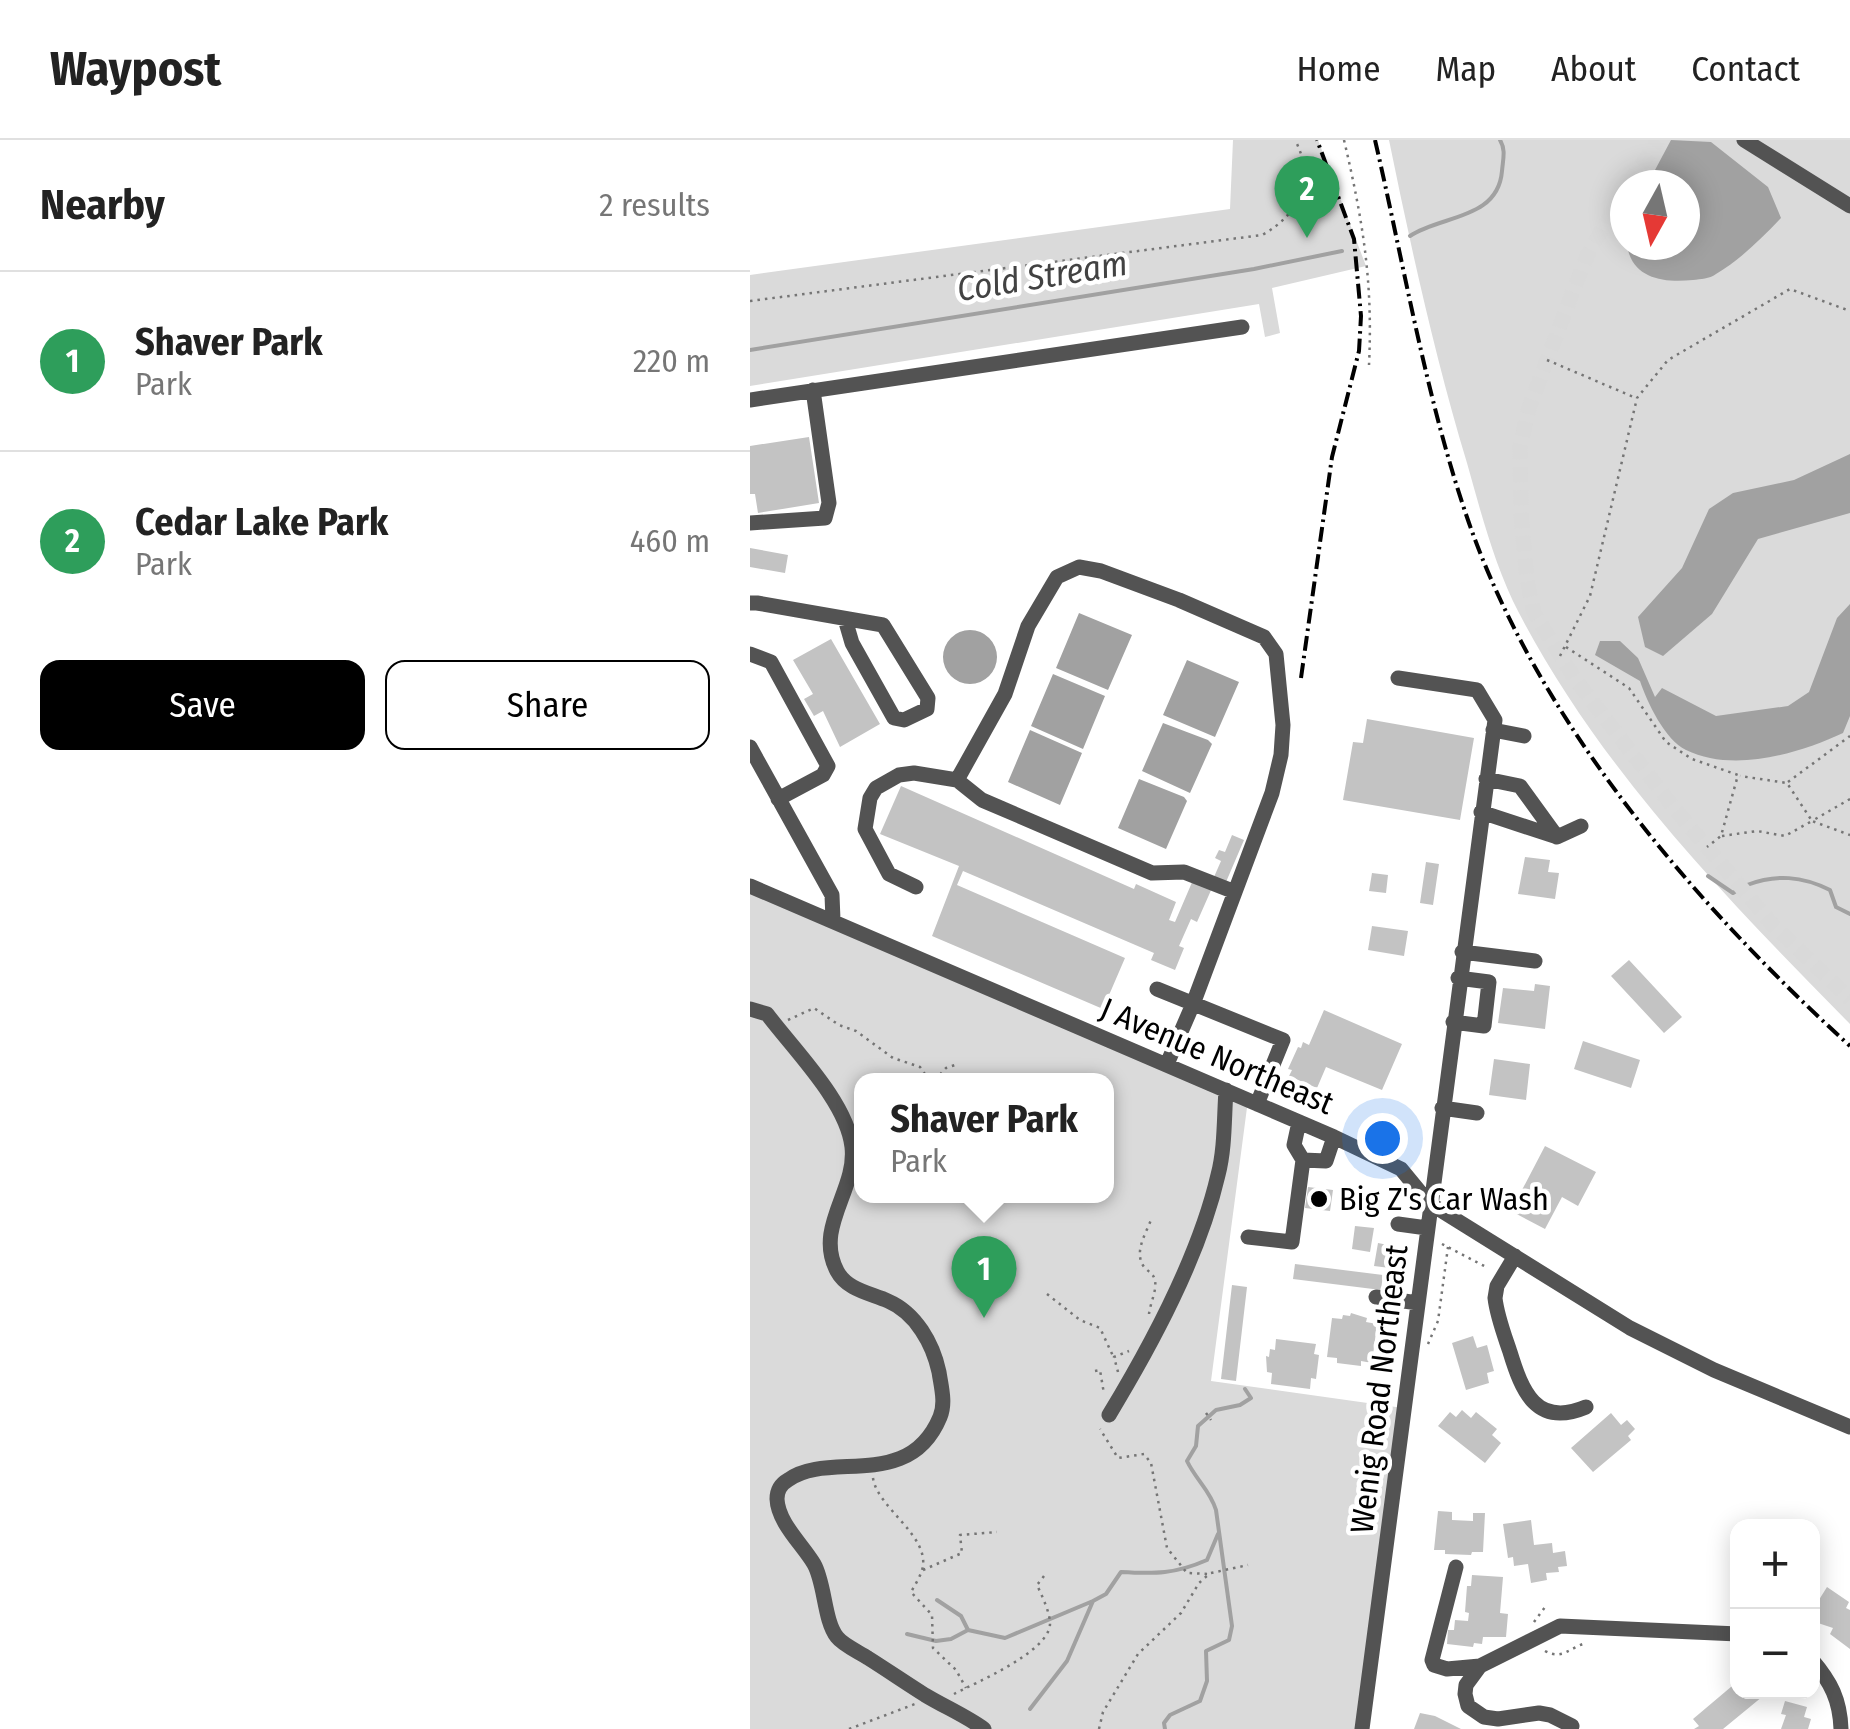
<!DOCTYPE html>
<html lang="en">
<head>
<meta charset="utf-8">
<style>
  body { margin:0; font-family:"Fira Sans Condensed",sans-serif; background:#f2f2f2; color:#222 }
  .controls { position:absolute; right:30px; bottom:30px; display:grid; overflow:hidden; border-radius:20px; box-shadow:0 5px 25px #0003 }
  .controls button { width:90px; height:90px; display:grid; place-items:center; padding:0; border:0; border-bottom:2px solid #e0e0e0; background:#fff; color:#222; font:50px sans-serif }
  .compass { position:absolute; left:860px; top:30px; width:90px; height:90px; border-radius:50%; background:#fff; box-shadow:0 5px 25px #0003; rotate:188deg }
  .you { position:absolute; left:632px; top:998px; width:35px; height:35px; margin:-25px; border:8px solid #fff; border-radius:50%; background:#1a73e8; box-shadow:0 0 0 15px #1a73e833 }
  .badge { display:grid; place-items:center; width:65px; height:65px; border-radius:50%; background:#000; color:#fff; font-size:32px; font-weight:700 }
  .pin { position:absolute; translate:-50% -82px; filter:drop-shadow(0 2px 5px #0008) }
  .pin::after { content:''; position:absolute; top:52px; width:35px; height:30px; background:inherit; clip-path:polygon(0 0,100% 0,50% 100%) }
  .popup { position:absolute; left:104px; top:933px; width:260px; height:130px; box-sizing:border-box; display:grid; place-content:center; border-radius:20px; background:#fff; filter:drop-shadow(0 2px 8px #0005); font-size:32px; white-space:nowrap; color:#767676 }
  .popup b { font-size:38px; color:#222 }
  .popup::after { content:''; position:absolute; left:50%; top:100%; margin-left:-20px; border:20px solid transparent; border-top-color:#fff }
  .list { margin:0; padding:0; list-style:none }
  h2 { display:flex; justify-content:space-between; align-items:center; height:130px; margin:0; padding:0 40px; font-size:42px }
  h2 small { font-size:32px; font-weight:400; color:#767676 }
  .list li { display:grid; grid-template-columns:65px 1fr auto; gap:30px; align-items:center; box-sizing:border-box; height:180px; padding:0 40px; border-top:2px solid #e0e0e0 }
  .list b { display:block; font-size:38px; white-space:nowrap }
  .list p { margin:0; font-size:32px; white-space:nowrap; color:#767676 }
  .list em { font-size:32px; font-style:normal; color:#767676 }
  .actions { display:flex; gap:20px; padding:30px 40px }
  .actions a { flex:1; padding:22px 0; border:2px solid #000; border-radius:20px; text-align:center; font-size:35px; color:#000 }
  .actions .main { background:#000; color:#fff }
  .map { position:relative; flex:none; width:1100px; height:1589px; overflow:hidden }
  header { display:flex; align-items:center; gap:60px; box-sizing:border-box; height:140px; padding:0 50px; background:#fff; border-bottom:2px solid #e0e0e0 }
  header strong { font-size:48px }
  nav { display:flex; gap:55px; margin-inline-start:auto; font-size:35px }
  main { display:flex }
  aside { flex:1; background:#fff }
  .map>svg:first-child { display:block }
</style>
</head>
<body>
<header>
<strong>Waypost</strong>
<nav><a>Home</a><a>Map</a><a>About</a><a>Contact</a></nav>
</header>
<main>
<aside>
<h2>Nearby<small>2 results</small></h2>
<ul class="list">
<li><span class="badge" style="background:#2e9e5b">1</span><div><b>Shaver Park</b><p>Park</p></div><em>220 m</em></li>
<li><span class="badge" style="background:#2e9e5b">2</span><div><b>Cedar Lake Park</b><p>Park</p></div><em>460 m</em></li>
</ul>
<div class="actions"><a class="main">Save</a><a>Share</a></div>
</aside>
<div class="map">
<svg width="1100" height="1589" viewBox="0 0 1100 1589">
  <rect width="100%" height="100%" fill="#fff"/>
  <!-- green -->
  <path fill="#dadada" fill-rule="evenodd" d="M483 0H568L616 126 522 148 530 193 515 197 509 164 0 246V135L480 69Z
    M639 0H1100V884C977 759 851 630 769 473 745 427 731 373 717 323 685 217 661 108 639 0ZM875 45H935V105H875Z
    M0 746 498 960 461 1241 653 1268 612 1589H0ZM111 940H356V1056H111Z"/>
  <!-- water -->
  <path fill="#a1a1a1" d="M921 0 961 2 1018 47 1031 78C1012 98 990 120 966 134 959 139 951 139 943 140 914 143 882 139 877 105H935V45H897Z
    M1100 314V373L1008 399 962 474 913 516 895 507 888 477 932 428 959 369 983 353 1044 340Z
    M1100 464V576L1093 593C1048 614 983 633 936 610 915 600 897 562 890 541L845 515 850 501H870L888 518 905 557 912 548 966 576 1038 566 1059 552 1087 478Z
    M329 473 382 495 358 550 306 528Z
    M193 517a27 27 0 1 1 54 0a27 27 0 1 1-54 0Z
    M437 520 489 542 465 597 413 575Z
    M303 534 355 556 333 609 281 586Z
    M413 583 458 600 462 604 440 653 392 631Z
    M280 590 332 613 310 665 258 642Z
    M389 639 434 657 437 661 416 709 368 688Z"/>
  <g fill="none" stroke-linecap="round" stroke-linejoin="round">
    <!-- stream -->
    <path stroke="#a1a1a1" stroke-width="4" d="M660 96C691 75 748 80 752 31 753 19 756 10 750 0
      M0 210 504 129 592 111
      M958 736 983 753 988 750
      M997 745C1026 734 1052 736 1080 750L1086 767 1100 774
      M187 1460 211 1476 218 1490
      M157 1494 186 1501 201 1499 218 1490 255 1498 343 1461
      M280 1569 317 1521 343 1461 356 1454 371 1432C405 1434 425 1434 457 1420L468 1394
      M415 1589 414 1583 420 1575 450 1561 457 1541 456 1511 479 1500 482 1486 466 1370C460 1350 446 1340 437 1321L446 1306 448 1286 466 1270 490 1265 501 1258 495 1249"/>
  </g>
  <!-- building -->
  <path fill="#c3c3c3" d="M59 297 69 363 8 373 5 354H0V306Z
    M0 408 38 415 35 433 0 427Z
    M81 499 130 584 90 607 73 571 64 576 54 559 63 554 43 520Z
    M617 579 724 598 710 680 593 660 603 602 613 603Z
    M151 646 384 749 386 744 426 762 419 780 425 782 443 740 462 748 447 782 441 779 429 806 434 808 425 830 401 820 404 813 213 731 207 745 375 818 353 869 182 796 209 726 130 694Z
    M482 695 494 700 476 742 464 737 471 721 465 718 469 710 475 712Z
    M775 717 800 720 798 732 809 733 805 759 768 754Z
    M676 722 689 724 683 765 670 763Z
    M622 733 638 735 636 753 619 751Z
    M622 786 658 791 654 816 618 810Z
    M879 820 932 877 914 893 861 836Z
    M785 844 800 846 795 889 748 883 753 848 784 851Z
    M574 870 652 904 632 950 576 927 567 948 539 936 542 930 538 929 548 907 551 908 553 902 559 905Z
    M833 901 890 920 881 948 824 929Z
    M744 919 780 924 776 960 739 955Z
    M795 1006 846 1032 828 1066 812 1057 795 1089 761 1071Z
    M558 1047 583 1050 580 1071 555 1068Z
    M605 1086 624 1088 620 1112 602 1109Z
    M628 1103 643 1106 640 1128 624 1126Z
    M545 1124 633 1135 631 1150 543 1139Z
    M482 1145 497 1147 486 1241 471 1239Z
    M601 1173 617 1178 616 1182 627 1184 622 1223 611 1221V1226L587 1223V1218L577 1217 582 1178 592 1179 593 1175 600 1176Z
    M723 1196 727 1208 737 1205 744 1231 737 1233 739 1243 716 1250 702 1203Z
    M526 1199 566 1204 564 1214 569 1215 566 1239 561 1238 560 1249 521 1244 522 1233 517 1232 516 1216 519 1217 520 1209 525 1210Z
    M712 1270 721 1278 726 1272 747 1289 742 1295 751 1303 735 1323 688 1286 700 1272 706 1277Z
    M861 1273 871 1285 877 1280 885 1289 878 1296 881 1300 843 1332 821 1308Z
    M688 1371 702 1372V1380L723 1381V1373H735L733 1412H722L721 1415 695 1414V1410H684Z
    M781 1380 784 1405 802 1403 803 1413 815 1411 817 1426 808 1427 809 1432 796 1433 797 1440 781 1443 778 1424 764 1426 763 1417 758 1418 753 1384Z
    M722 1435 753 1437 750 1473 758 1474 756 1497H733L732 1504 724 1503 723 1507 697 1504 698 1490H704L705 1480 718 1481 719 1473 715 1472 717 1446H721Z
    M1077 1447 1099 1462 1096 1468 1100 1470V1509L1080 1494 1083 1488 1062 1481V1471Z
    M988 1541V1552H1018L973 1589H944L949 1586 943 1579Z
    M1035 1561 1057 1567 1054 1577 1061 1579 1058 1589H1031L1036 1575 1031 1574Z
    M670 1573 685 1576 711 1589H664Z"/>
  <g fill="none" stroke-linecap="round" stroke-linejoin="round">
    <!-- minor-tunnel -->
    <path stroke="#d9d9d9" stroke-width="15" stroke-dasharray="15 8" stroke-linecap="butt" d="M878 45 908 0
      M875 50 838 114 823 151 779 268 770 307 771 373 777 440 784 473 825 539 924 668 1022 784 1100 859"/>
    <!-- path -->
    <path stroke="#757575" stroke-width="2.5" stroke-dasharray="2.5 5" stroke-linecap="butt" d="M594 0C613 81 623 142 619 225
      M0 161 512 95C549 75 566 39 545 0
      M797 220 886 258
      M816 507 879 548 916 602 942 619 988 635 971 696 957 707
      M810 516 840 456 887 258 918 220 1040 149 1100 171
      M1038 642 1100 596
      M1100 659 1062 681 1100 695
      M972 696 1007 691 1035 696 1062 681 1037 643 990 636
      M38 880 64 868 89 885 106 891 143 918 170 927 179 940
      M185 940 196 928 205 925
      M692 1104 738 1128
      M297 1154 330 1180 350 1188 363 1216
      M399 1174C400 1164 407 1150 405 1141 404 1134 400 1133 395 1128 383 1114 395 1095 401 1080
      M678 1204 688 1181 698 1107
      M345 1231 350 1230 354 1254
      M368 1232 364 1217 379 1211
      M456 1273 461 1280
      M123 1338C127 1368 182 1397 172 1430 170 1437 165 1445 161 1452L182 1475 183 1508 206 1530 216 1548
      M173 1430 212 1413 210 1395 247 1392
      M461 1433 498 1425
      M784 1482 795 1467
      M795 1511C813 1521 821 1506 837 1503
      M204 1554C225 1543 299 1512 300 1484 300 1472 292 1456 287 1445L294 1436
      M99 1589 165 1564
      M349 1589 353 1572 388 1514 431 1473 449 1443 459 1434 437 1433 417 1408 401 1323 394 1314 368 1318 350 1289"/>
    <!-- minor -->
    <path stroke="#535353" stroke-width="15" d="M994 0 1100 66
      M0 260 492 187
      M0 383 75 378 79 363 63 250
      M0 463H7L133 485 178 558 177 569 154 580 144 578 102 503 95 479
      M0 514 21 522 78 626 73 635 28 659
      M743 590 774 596
      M0 607 82 755 83 780
      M736 639 770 646 807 697
      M207 640 232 660 402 733 434 732 485 752
      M731 672 807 697 831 686
      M0 746 584 997 651 1029 679 1063 880 1188 964 1230 1100 1287
      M166 747 139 734 115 689 120 658 126 648 149 635 164 633 207 640 255 554 278 486 307 437 329 427 351 431 429 460 514 497 526 514 533 585 531 615 522 653 443 864 417 924
      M712 812 785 821
      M407 849 533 900 507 964
      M0 869 17 874C44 910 97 962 102 1007 107 1050 64 1087 87 1131 97 1150 120 1153 138 1161 166 1173 183 1204 189 1232 191 1246 196 1263 190 1277 159 1352 79 1310 38 1340 31 1344 27 1351 27 1359 28 1383 53 1405 64 1424 75 1443 74 1481 87 1497 93 1505 109 1512 118 1518 137 1530 156 1543 175 1555 195 1567 216 1576 234 1589
      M703 882 734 886 739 842 708 838
      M692 968 727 973
      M553 1020 576 1021 584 997
      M648 1084 677 1088
      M498 1097 542 1102 553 1020 544 1005 549 982
      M765 1116 747 1146 745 1158C747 1176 754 1194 760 1212 772 1251 786 1288 836 1267
      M626 1157 668 1163
      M359 1275C402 1204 449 1117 468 1035 475 1009 474 978 476 950
      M706 1427 682 1520 684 1525 697 1529 730 1526
      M1062 1520C1081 1542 1090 1560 1091 1589
      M822 1586 800 1575 789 1573 748 1579 734 1577 718 1566 715 1554 716 1545 730 1526 810 1486 988 1494
      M612 1589 745 580 727 550 648 538"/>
    <!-- rail -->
    <path stroke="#000" stroke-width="4" stroke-dasharray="15 5 2.5 5" stroke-linecap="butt" d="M625 0C654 125 677 263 719 383 789 583 945 765 1100 906
      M551 538 582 317 609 211 611 176 604 99 567 0"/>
  </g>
  <!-- markers -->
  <circle fill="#000" stroke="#fff" stroke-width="4" cx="569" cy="1059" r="10"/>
  <g text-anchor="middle" stroke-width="9" stroke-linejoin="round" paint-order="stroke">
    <!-- street labels -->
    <g font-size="32" fill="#000" stroke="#fff">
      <text transform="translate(467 916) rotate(23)" y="11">J Avenue Northeast</text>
      <text transform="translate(629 1249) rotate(-83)" y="11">Wenig Road Northeast</text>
    </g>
    <!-- poi labels -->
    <g font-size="32" fill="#000" stroke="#fff" text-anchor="start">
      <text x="589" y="1070">Big Z's Car Wash</text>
    </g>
    <!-- water labels -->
    <g font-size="35" font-style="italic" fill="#424242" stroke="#fff">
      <text transform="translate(292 136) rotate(-9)" y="12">Cold Stream</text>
    </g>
  </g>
</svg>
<div class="controls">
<button>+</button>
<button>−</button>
</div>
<svg class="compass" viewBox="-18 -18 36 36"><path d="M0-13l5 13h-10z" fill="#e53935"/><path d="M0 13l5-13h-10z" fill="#767676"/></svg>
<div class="you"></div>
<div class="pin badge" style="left:234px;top:1178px;background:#2e9e5b">1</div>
<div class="popup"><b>Shaver Park</b>Park</div>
<div class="pin badge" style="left:557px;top:98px;background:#2e9e5b">2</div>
</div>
</main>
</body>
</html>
